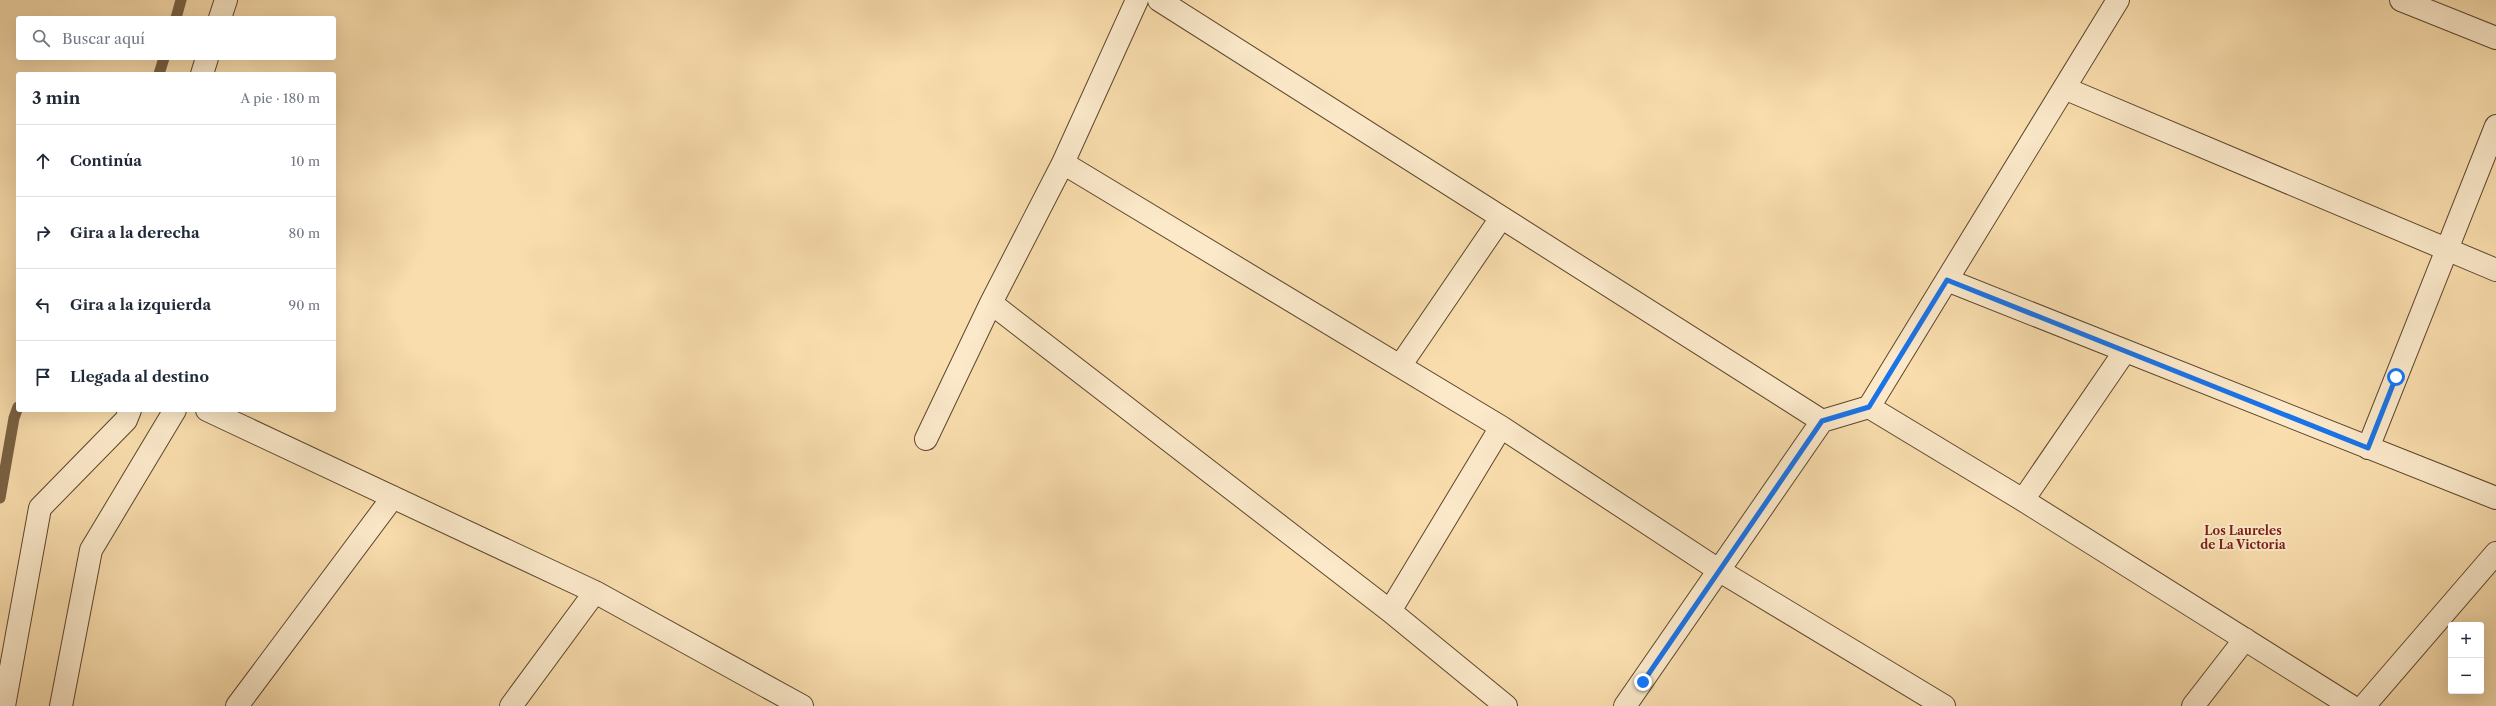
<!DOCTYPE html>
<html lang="es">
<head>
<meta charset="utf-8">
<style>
  body { margin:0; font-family:"Libre Caslon Text",serif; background:#f6f6f7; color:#1f2937 }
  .controls { position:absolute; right:12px; bottom:12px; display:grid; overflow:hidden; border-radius:4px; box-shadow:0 4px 16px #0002 }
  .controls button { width:36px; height:36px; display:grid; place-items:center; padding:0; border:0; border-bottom:1px solid #e0e1e3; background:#fff; color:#1f2937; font:20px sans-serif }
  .stop { position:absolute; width:12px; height:12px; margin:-9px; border:3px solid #1a73e8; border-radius:50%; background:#fff }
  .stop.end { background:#1a73e8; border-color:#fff; box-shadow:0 1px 4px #0008 }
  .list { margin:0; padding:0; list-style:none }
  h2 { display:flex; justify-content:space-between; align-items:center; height:52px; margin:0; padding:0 16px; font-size:17px }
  h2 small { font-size:13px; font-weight:400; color:#747a83 }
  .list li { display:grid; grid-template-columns:26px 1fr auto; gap:12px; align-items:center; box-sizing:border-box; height:72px; padding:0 16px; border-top:1px solid #e0e1e3 }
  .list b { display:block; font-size:15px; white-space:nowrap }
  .list em { font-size:13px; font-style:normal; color:#747a83 }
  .icon { flex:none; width:22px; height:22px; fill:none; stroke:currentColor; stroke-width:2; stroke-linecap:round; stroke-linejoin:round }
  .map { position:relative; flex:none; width:2496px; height:706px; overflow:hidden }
  .search { position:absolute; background:#fff; box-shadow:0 4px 16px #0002; left:16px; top:16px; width:320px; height:44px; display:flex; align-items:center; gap:10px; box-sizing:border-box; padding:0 14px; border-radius:4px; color:#747a83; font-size:15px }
  .panel { position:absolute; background:#fff; box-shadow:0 4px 16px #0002; left:16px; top:72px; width:320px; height:340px; border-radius:4px }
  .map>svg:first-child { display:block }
</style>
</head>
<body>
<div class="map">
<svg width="2496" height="706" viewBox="0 0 2496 706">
  <rect width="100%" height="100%" fill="#f9ddad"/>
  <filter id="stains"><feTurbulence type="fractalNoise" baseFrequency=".005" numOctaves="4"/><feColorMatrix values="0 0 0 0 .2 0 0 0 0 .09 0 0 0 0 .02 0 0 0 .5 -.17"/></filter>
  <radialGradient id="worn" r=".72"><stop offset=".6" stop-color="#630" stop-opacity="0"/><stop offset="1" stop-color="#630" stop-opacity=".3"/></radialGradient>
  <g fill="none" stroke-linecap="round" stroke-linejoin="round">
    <!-- stream -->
    <path stroke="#7b6345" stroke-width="11" d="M176 18 181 0
      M159 74 164 58
      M0 498 14 418 18 407"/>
    <!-- minor casing -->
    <g stroke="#5d462c" stroke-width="24">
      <path id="minor" d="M1159 0 1822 421 1869 407 2118 0
        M2401 0 2496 38
        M220 18 226 0
        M202 74 207 58
        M2064 88 2496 270
        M1063 163 1501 427 1720 571 1944 706
        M1947 280 2496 498
        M991 303 1390 611 1506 706
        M1400 366 1501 218
        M1869 407 2023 500 2351 706
        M207 410 595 592 802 706
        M926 439 991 303 1063 163 1137 0
        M2368 448 2496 126
        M2023 500 2125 351
        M1390 611 1501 427
        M4 706 40 508 126 420 130 410
        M61 706 91 550 175 410
        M237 706 393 497
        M511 706 595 592
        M1625 706 1822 421
        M2193 706 2245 639
        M2364 706 2496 553"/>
    </g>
    <!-- minor -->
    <use href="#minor" stroke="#fbe9ca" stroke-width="22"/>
  </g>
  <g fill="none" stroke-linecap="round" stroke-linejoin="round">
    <!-- route -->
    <path stroke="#1a73e8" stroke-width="5" d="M1643 682 1822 421 1869 407 1947 280 2368 448 2396 377"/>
  </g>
  <g text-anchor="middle" stroke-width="4" stroke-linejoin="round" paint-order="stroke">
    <!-- neighbourhood labels -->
    <g font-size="12" font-weight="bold" fill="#7a1f14" stroke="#fbe9ca">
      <text x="2243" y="535">Los Laureles<tspan x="2243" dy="14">de La Victoria</tspan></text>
    </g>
  </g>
  <rect width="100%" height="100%" filter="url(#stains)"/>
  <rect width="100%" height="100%" fill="url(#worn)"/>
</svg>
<div class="controls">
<button>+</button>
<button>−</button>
</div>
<div class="stop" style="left:2396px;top:377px"></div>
<div class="stop end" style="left:1643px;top:682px"></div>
<div class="search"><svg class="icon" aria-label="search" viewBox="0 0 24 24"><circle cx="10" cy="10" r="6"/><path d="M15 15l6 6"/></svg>Buscar aquí</div>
<section class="panel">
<h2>3 min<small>A pie · 180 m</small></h2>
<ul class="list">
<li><svg class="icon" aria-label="ahead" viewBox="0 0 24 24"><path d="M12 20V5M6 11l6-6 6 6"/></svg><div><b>Continúa</b></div><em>10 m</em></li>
<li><svg class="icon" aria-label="right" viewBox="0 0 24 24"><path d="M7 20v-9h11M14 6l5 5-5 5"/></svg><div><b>Gira a la derecha</b></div><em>80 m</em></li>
<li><svg class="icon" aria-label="left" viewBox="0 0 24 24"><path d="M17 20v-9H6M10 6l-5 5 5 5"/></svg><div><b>Gira a la izquierda</b></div><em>90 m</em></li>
<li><svg class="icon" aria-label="arrive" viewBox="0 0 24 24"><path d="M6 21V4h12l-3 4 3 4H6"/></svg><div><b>Llegada al destino</b></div></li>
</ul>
</section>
</div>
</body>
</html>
